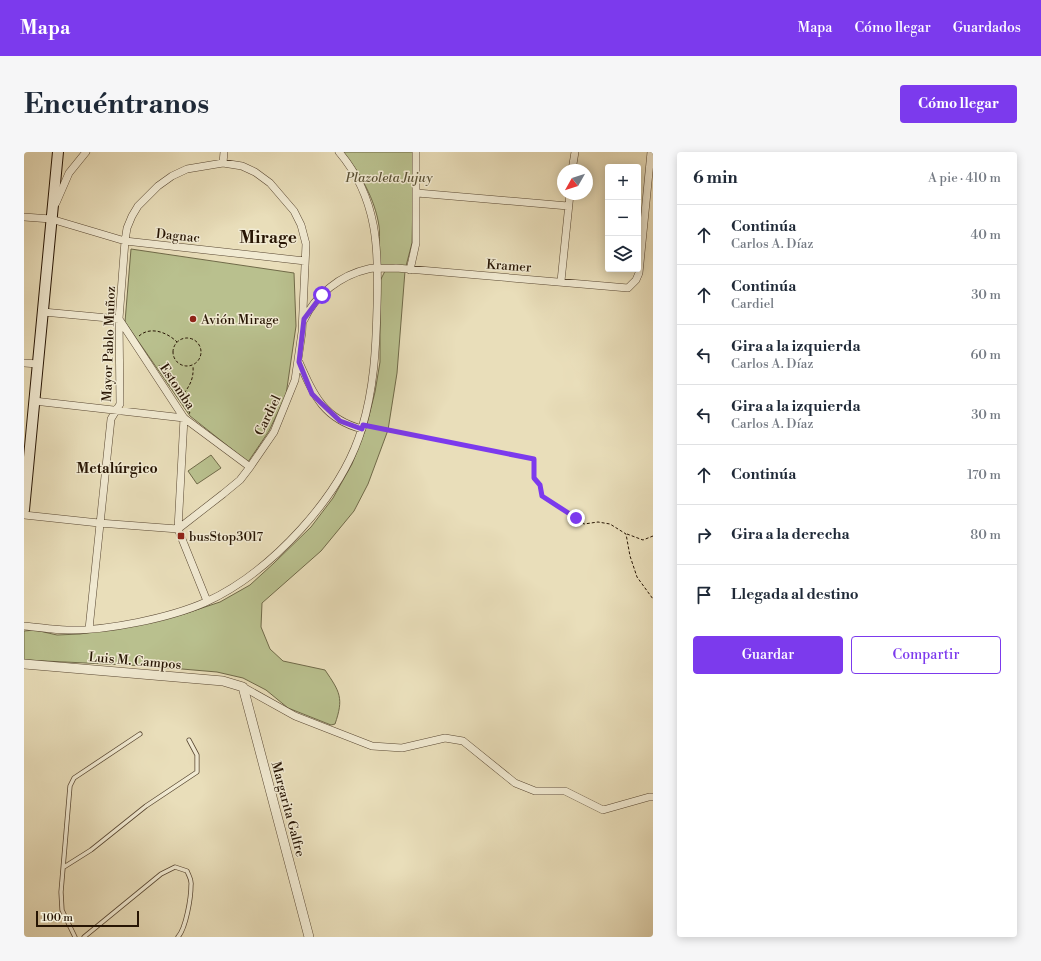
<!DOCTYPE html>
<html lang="es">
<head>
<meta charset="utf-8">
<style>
  body { margin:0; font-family:"Libre Bodoni",serif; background:#f6f6f7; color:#1f2937 }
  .controls { position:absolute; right:12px; top:12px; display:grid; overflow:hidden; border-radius:4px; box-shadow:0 2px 10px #0003 }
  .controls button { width:36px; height:36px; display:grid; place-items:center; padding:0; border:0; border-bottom:1px solid #e0e1e3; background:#fff; color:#1f2937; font:20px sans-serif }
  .compass { position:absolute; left:533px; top:12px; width:36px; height:36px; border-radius:50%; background:#fff; box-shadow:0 2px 10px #0003; rotate:231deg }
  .scale { position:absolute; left:12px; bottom:10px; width:103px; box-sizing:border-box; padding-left:4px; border:2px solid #271504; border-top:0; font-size:11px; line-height:14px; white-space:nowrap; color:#271504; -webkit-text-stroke:3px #f1ead2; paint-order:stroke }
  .stop { position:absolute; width:12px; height:12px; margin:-9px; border:3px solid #7c3aed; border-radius:50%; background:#fff }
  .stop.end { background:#7c3aed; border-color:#fff; box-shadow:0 1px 4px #0008 }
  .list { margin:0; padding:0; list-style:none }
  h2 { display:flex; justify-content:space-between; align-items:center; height:52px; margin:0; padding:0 16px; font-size:17px }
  h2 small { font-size:13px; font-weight:400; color:#747a83 }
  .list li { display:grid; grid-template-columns:26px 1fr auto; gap:12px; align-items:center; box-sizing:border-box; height:60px; padding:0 16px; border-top:1px solid #e0e1e3 }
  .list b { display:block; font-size:15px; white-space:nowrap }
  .list p { margin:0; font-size:13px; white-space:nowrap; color:#747a83 }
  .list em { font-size:13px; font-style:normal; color:#747a83 }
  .actions { display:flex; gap:8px; padding:12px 16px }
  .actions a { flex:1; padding:9px 0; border:1px solid #7c3aed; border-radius:4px; text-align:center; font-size:14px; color:#7c3aed }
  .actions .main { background:#7c3aed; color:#fff }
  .icon { flex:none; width:22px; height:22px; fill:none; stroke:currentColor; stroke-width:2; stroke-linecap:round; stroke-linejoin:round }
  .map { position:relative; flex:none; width:629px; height:785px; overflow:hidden; border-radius:4px }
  header { display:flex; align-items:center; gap:24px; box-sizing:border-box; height:56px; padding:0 20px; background:#7c3aed; color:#fff }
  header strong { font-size:19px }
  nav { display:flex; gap:22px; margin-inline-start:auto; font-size:14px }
  .intro { display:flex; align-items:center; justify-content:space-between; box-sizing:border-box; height:96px; padding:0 24px }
  h1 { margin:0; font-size:28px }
  .button { padding:10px 18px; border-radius:4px; background:#7c3aed; color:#fff; font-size:14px; font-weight:700 }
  main { display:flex; gap:24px; padding:0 24px }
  aside { flex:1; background:#fff; border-radius:4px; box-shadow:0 2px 10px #0003 }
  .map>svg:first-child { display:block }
</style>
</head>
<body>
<header>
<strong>Mapa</strong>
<nav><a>Mapa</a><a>Cómo llegar</a><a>Guardados</a></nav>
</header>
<div class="intro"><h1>Encuéntranos</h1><a class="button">Cómo llegar</a></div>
<main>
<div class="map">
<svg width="629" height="785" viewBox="0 0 629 785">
  <rect width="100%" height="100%" fill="#e9deba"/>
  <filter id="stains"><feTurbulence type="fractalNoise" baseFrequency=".005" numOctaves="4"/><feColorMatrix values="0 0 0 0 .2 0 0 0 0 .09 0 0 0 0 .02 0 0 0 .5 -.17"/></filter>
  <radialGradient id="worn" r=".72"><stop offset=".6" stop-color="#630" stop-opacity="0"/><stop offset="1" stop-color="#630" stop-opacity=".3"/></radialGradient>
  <!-- green -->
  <path fill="#b9c08e" stroke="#706a49" d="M319 0H390L388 91 382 114H357C352 103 357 87 355 74 351 47 336 21 319 0Z
    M107 97 270 121 272 174 262 243 245 279 224 310 166 264 101 170Z
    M361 119H381L373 221 364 278 344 332 330 359 297 399 238 451 237 475 246 497 259 509 301 518C316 540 320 546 311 572L307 573 264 556 242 538 219 526 193 520 123 514 0 508V479L11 478 33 483 56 482 125 471 160 462 196 450 226 433 250 411 287 375 309 346 328 312 342 276 351 240 356 210V129Z
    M187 303 197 316 173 332 164 319Z"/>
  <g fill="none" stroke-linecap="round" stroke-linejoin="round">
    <!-- service casing -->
    <g stroke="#584732" stroke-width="5">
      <path id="service" d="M40 715 67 698 122 654 173 620V603L165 588
        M51 785 38 758 37 740 46 634 50 626 116 582
        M60 785 137 722 151 715 163 719C165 724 168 728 167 733 167 746 162 776 154 785"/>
    </g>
    <!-- minor casing -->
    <g stroke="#584732" stroke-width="8">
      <path id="minor" d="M199 11 200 0
        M548 18 551 0
        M393 41 544 54
        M32 51 45 21 62 0
        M0 65 27 67 101 89 281 109
        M386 118 392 91V0
        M537 129 546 42
        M19 160 95 167 160 266 226 315
        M280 168C291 143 317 123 344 117 352 115 363 117 372 116L604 136 612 128 615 121 627 0
        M275 210C290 244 300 267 338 277
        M0 211 14 212
        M10 249 160 266
        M160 266 154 377 183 449
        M0 363 75 371 154 377 199 342 216 328 226 315 250 280 271 228 278 180 282 92 277 73 270 59 246 31 231 20 218 14 199 11 163 17 148 24 134 34 114 54 108 64 103 76 101 89 95 167 96 252 87 267 65 477
        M0 474C14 475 29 478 43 478 82 479 146 466 182 450 247 420 318 344 338 276 350 236 352 197 353 155 355 98 354 46 315 0
        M219 535 271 564 348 594 378 596 421 586 439 589 491 631 511 639H541L579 658 625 645H629"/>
    </g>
    <!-- tertiary casing -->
    <g stroke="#584732" stroke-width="10">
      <path id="tertiary" d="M0 512 199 529 219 535 285 785"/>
    </g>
    <!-- secondary casing -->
    <g stroke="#271504" stroke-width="12">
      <path id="secondary" d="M0 358 34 0"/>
    </g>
    <!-- path -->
    <path stroke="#271504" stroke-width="1" stroke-dasharray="3 2" stroke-linecap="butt" d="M115 184C126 174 143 180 153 190
      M149 200a14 14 0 1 1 28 0a14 14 0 1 1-28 0Z
      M135 213 166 261 165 262
      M157 245C165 235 170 228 169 214
      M346 274 510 307V326L516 333 518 344 560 372 574 370 586 372 602 382 606 404 613 425 629 447
      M603 382 619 388 629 384"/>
    <!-- service -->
    <use href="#service" stroke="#f1ead2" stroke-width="3.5"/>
    <!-- minor -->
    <use href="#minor" stroke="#f1ead2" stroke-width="7"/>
    <!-- tertiary -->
    <use href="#tertiary" stroke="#f1ead2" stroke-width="9"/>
    <!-- secondary -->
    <use href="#secondary" stroke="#f1ead2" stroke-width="10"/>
  </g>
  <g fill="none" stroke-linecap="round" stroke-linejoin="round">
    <!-- route -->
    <path stroke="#7c3aed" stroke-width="5" d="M298 143 280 167 275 210 288 242 296 250 316 269 338 277 339 273 510 307V326L516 333 518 344 552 366"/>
  </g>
  <!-- markers -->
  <g fill="#8f2418" stroke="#f1ead2" stroke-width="1.5">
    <circle cx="169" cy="167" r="4"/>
    <rect x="153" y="380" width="8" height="8" rx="2"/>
  </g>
  <g text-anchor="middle" stroke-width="3" stroke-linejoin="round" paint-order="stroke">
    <!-- park labels -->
    <g font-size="13" font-style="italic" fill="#5a5134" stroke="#f1ead2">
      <text x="365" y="30">Plazoleta Jujuy</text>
    </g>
    <!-- street labels -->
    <g font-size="13" fill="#271504" stroke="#f1ead2">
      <text transform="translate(154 83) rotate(6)" y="5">Dagnac</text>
      <text transform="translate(485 113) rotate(4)" y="5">Kramer</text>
      <text transform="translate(84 192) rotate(-88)" y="5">Mayor Pablo Muñoz</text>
      <text transform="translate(154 234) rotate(56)" y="5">Estomba</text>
      <text transform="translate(243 263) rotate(-64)" y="5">Cardiel</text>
      <text transform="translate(111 508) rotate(5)" y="5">Luis M. Campos</text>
      <text transform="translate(265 657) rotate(75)" y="5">Margarita Galfre</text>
    </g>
    <!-- poi labels -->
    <g font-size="13" fill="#271504" stroke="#f1ead2" text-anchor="start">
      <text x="177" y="172">Avión Mirage</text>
      <text x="165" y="389">busStop3017</text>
    </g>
    <!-- neighbourhood labels -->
    <g font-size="14" font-weight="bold" fill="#271504" stroke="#f1ead2">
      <text x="93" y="321">Metalúrgico</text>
    </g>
    <!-- district labels -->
    <g font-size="17" font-weight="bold" fill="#271504" stroke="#f1ead2">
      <text x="244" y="91">Mirage</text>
    </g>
  </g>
  <rect width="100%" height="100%" filter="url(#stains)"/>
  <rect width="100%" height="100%" fill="url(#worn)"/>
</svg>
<div class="controls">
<button>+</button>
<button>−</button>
<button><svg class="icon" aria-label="layers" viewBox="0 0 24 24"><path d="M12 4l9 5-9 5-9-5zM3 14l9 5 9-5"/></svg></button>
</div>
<svg class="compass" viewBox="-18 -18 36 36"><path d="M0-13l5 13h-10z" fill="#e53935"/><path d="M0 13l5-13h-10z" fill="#747a83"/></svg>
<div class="scale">100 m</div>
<div class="stop" style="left:298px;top:143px"></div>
<div class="stop end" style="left:552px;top:366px"></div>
</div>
<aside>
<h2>6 min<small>A pie · 410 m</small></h2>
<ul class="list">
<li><svg class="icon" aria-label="ahead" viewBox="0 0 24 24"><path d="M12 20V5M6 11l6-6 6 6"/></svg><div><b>Continúa</b><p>Carlos A. Díaz</p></div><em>40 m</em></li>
<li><svg class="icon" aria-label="ahead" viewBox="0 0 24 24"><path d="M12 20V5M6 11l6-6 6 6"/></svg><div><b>Continúa</b><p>Cardiel</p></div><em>30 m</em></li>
<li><svg class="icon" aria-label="left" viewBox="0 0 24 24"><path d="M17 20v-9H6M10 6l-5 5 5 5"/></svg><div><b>Gira a la izquierda</b><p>Carlos A. Díaz</p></div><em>60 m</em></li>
<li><svg class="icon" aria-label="left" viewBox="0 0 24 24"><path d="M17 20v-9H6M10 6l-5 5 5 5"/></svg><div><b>Gira a la izquierda</b><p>Carlos A. Díaz</p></div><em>30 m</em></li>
<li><svg class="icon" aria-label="ahead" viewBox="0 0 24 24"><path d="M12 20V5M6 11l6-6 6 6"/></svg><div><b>Continúa</b></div><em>170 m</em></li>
<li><svg class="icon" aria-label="right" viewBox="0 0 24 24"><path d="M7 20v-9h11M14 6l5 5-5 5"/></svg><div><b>Gira a la derecha</b></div><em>80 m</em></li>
<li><svg class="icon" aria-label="arrive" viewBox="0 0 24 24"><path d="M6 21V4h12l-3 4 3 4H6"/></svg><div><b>Llegada al destino</b></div></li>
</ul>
<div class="actions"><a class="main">Guardar</a><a>Compartir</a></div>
</aside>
</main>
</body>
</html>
